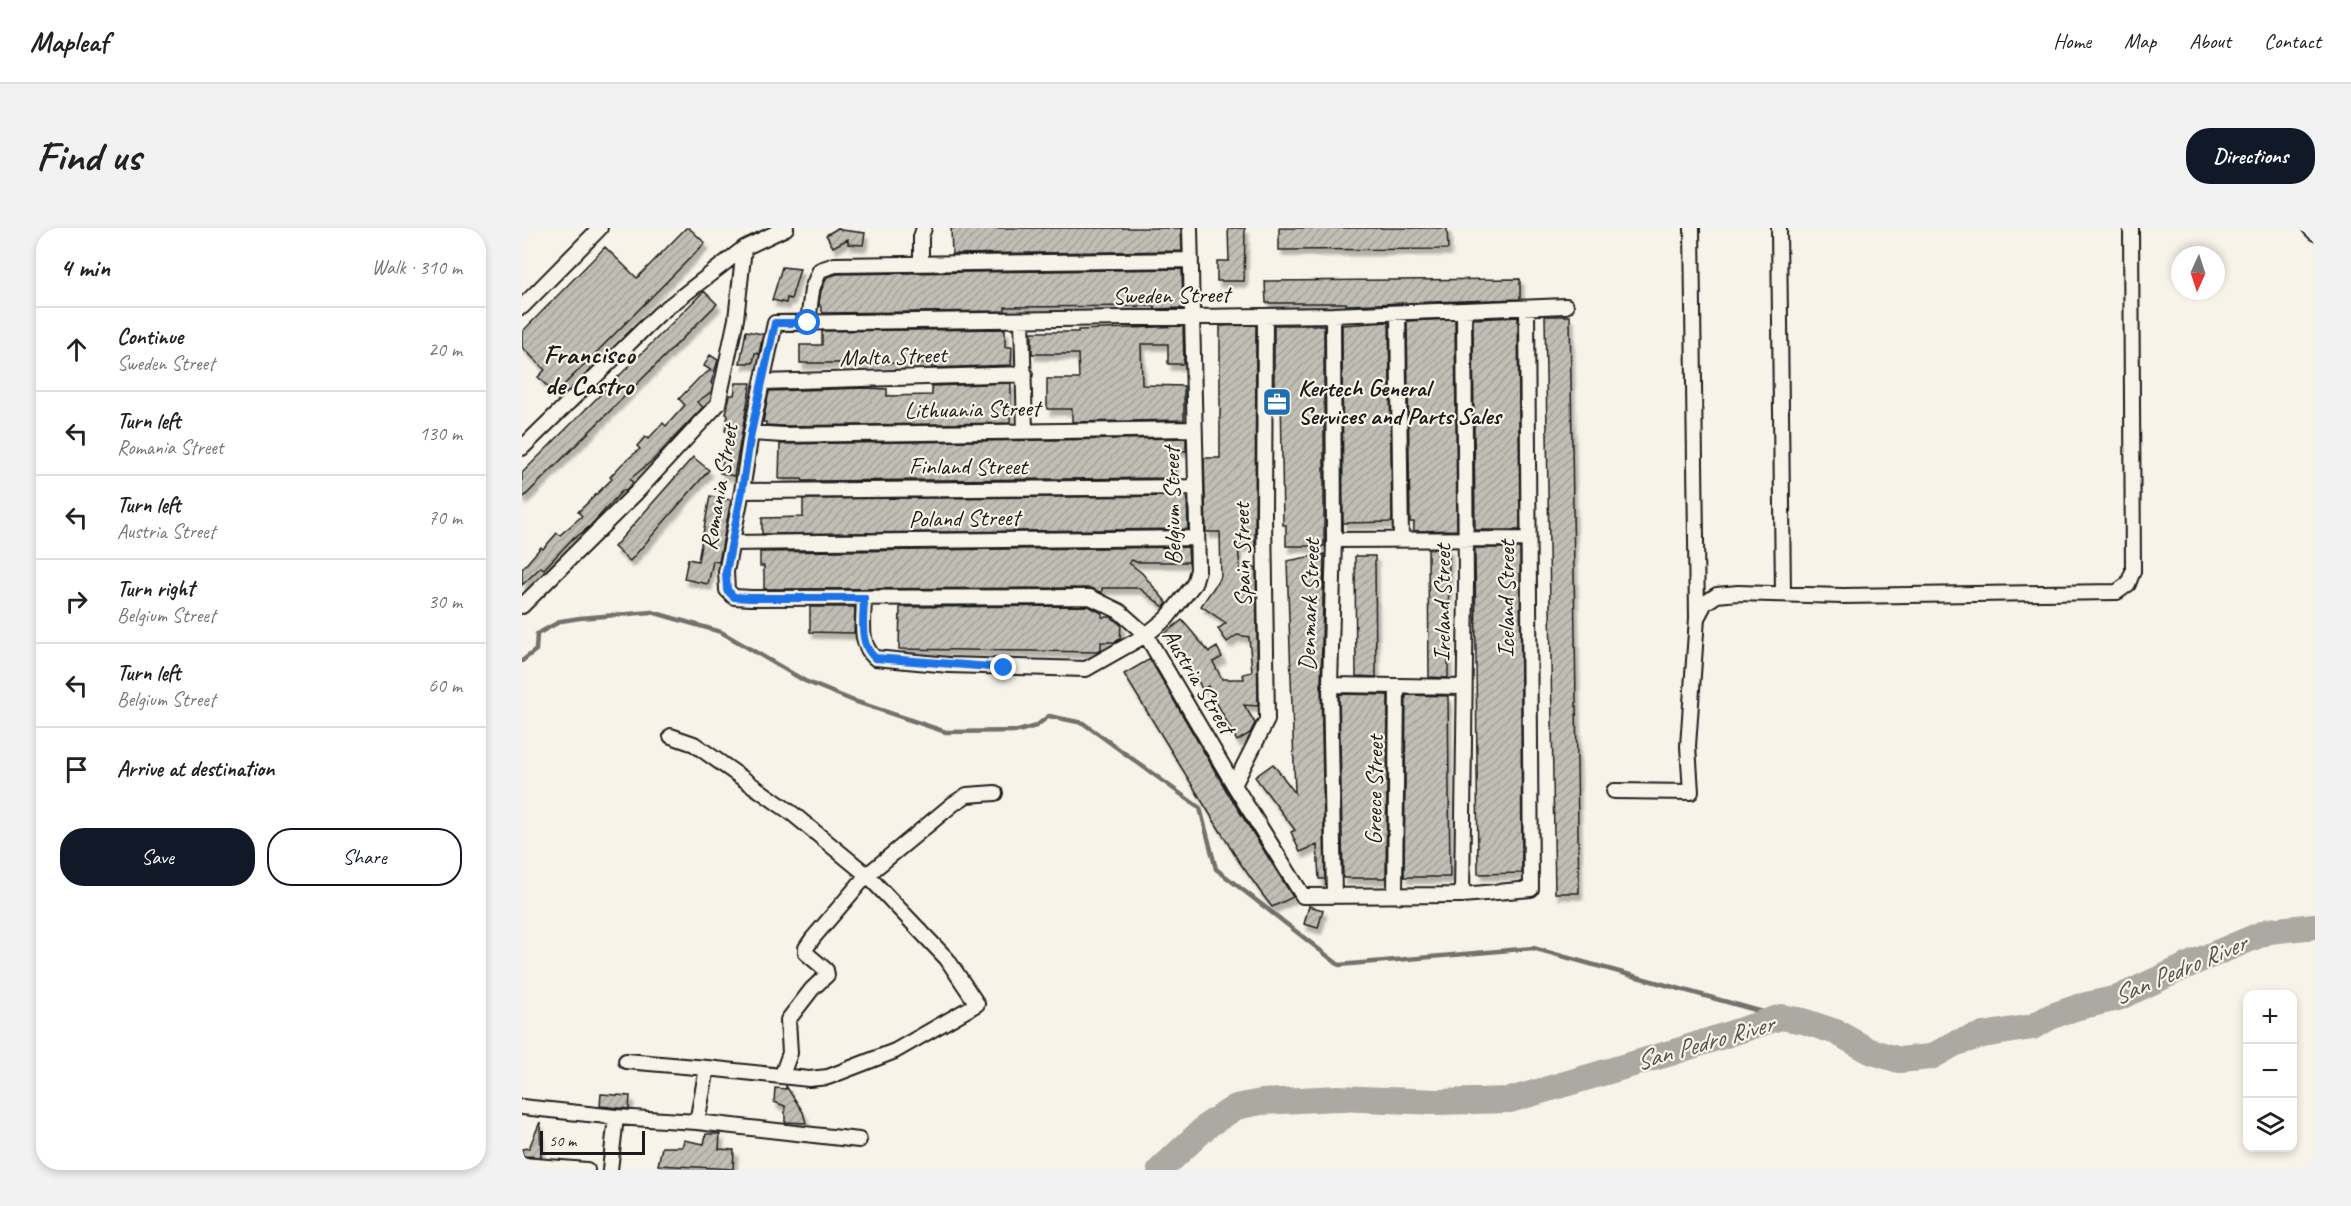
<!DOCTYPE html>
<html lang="en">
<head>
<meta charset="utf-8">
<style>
  body { margin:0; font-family:Caveat,sans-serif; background:#f2f2f2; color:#222 }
  .controls { position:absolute; right:18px; bottom:18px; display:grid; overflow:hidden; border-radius:12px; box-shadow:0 3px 9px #0003 }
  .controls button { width:54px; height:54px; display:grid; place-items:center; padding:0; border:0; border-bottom:2px solid #e0e0e0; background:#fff; color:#222; font:30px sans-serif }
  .compass { position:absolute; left:1649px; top:18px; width:54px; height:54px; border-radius:50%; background:#fff; box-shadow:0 3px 9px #0003; rotate:183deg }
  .scale { position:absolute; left:18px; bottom:15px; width:105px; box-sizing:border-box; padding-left:6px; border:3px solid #1c1c1c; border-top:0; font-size:16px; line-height:21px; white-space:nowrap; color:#1c1c1c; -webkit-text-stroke:4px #f7f3e8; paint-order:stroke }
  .stop { position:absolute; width:18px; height:18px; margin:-14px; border:4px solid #1a73e8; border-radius:50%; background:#fff }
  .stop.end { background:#1a73e8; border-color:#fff; box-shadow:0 2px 6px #0008 }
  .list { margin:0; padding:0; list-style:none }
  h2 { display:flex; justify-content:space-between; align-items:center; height:78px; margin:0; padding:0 24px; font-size:26px }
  h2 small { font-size:20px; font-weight:400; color:#767676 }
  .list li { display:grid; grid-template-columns:39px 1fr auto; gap:18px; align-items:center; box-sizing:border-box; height:84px; padding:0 24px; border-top:2px solid #e0e0e0 }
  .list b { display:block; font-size:22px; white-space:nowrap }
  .list p { margin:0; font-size:20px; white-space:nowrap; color:#767676 }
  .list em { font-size:20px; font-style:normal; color:#767676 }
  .actions { display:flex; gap:12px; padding:18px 24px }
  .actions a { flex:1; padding:14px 0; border:2px solid #111827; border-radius:24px; text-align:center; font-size:21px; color:#111827 }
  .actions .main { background:#111827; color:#fff }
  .icon { flex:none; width:33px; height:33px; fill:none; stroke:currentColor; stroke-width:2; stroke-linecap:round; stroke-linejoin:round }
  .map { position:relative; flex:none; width:1793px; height:942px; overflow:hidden; border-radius:24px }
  header { display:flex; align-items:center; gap:36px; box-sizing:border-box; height:84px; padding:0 30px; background:#fff; border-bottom:2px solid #e0e0e0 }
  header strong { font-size:28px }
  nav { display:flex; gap:33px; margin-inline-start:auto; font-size:21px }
  .intro { display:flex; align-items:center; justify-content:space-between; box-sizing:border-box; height:144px; padding:0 36px }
  h1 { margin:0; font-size:42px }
  .button { padding:15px 27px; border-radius:24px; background:#111827; color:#fff; font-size:21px; font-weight:700 }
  main { display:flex; gap:36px; padding:0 36px }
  aside { flex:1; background:#fff; border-radius:24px; box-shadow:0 3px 9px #0003 }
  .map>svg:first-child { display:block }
</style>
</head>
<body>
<header>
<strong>Mapleaf</strong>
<nav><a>Home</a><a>Map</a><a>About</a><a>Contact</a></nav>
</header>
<div class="intro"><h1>Find us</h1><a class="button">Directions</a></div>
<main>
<aside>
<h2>4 min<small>Walk · 310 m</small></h2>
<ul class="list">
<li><svg class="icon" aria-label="ahead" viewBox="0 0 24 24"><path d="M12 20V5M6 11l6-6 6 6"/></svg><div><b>Continue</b><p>Sweden Street</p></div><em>20 m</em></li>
<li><svg class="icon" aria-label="left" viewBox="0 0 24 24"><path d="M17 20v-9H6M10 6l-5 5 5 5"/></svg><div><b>Turn left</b><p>Romania Street</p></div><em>130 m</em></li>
<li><svg class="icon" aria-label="left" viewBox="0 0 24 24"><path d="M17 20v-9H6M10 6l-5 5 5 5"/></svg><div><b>Turn left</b><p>Austria Street</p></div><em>70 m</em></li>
<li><svg class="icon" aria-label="right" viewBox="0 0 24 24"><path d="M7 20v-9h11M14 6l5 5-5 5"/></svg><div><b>Turn right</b><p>Belgium Street</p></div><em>30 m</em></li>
<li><svg class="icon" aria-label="left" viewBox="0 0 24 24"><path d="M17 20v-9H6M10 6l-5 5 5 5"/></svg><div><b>Turn left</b><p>Belgium Street</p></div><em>60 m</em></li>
<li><svg class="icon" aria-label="arrive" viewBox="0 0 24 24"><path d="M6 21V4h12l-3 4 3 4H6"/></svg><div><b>Arrive at destination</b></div></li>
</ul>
<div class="actions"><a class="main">Save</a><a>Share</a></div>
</aside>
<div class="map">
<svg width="1793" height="942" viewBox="0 0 1793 942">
  <defs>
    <pattern id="building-hatch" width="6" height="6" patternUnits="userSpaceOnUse" patternTransform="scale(1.5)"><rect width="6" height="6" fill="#c0beb5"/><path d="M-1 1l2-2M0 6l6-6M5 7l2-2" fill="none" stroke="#a4a39b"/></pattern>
    <filter id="shadow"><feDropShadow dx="3.5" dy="6" stdDeviation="1.5" flood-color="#0004"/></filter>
  </defs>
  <rect width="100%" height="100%" fill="#f7f3e8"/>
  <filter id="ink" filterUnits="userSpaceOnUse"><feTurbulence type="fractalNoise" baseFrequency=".0167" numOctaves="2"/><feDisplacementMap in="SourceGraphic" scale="12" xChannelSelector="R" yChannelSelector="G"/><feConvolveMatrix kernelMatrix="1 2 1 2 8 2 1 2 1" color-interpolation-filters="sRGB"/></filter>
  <g filter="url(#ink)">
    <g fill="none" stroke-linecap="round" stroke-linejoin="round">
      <!-- stream -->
      <path stroke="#72716c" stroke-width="4.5" d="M0 433 14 422 15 406 39 393 58 390 130 384 199 404 283 453 332 473 424 504 496 503 514 498 527 488 561 495 678 580 694 641 817 737 1011 720 1259 789"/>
      <!-- river -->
      <path stroke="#aca9a2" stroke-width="26" d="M638 942 686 897 714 879 739 874 815 870 915 874 988 872 1152 824 1259 789 1281 793 1314 804 1348 823 1377 832 1409 829 1434 815 1461 807 1510 799 1530 788 1556 779 1596 770 1673 734 1747 703 1793 698"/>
    </g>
    <!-- building -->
    <path fill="url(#building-hatch)" stroke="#1c1c1c" stroke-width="1.5" filter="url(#shadow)" d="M164 0H167L183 15 33 166 16 149 23 142 0 119V104L83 19 115 50Z
      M316 0 319 2 343 5 341 17 326 16V11L311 19 304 7Z
      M429 0H659L660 23 430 26Z
      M706 0H723L722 53H695V33H707Z
      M757 0H925L926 21 757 22Z
      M260 39 278 41 269 71 265 70 264 75 250 72Z
      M660 41 661 80 633 81 632 78 483 79V83L301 85 297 75 299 63 305 49 315 46Z
      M998 51V71L824 77V75H744L743 53Z
      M182 63 195 76 0 271V245Z
      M1023 88H1048L1057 665H1033Z
      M996 89 998 302H953L951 91Z
      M933 91 935 302 892 303V294H888L885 93Z
      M867 94 870 294 821 295 820 97Z
      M734 97 733 318H716L718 341 734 339 736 478 722 477 733 495 728 505 715 513 686 458 680 461 672 445 668 447 660 433 664 431 642 406 660 392 687 424 695 419 700 429 691 434 700 451H722L721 446 730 444 727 409 715 407 705 414 696 401 704 395 679 378 699 349 698 304H684L682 230H698V98Z
      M752 97H802V318H764V297H761L759 159H752Z
      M661 98 662 136H646V116H619L620 157 662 158V192L550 194V181H525V151H557L556 126H510V104H556V102Z
      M483 101V119H490L489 137 410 140V135H278V117H300V103Z
      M224 103 241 106 237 126 233 125 231 135H218Z
      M188 127 196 132 189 155 191 158 189 164 175 174 181 179 131 232 108 251 111 255 103 263 101 262 68 298 53 310 52 309 22 341 19 339 0 357V341L19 319 21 321 35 305 38 307 60 288 56 284 90 251 88 249 100 236 118 221 115 218 123 209 126 211 141 195 144 198 163 177 157 171 177 150 189 142 182 138Z
      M214 155H229L212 248 198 245 208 204 203 203 206 187 204 186 208 167H212Z
      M489 155 488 195 261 198 244 197V194H241L247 163 344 160 365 161V168L410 167V158Z
      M664 210V223H653V250L281 253 280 251H257L258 216Z
      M171 229 187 242 108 333 92 319Z
      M188 268 209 272 197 334 191 333 186 356 162 351 166 331 176 333Z
      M665 268 666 301 240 306V290L281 289V271Z
      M666 319 667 334H614L610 332 607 335 620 345 645 375 642 379 617 360H580V365L568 360 242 361V338H238V324Z
      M927 320 926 450 907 449 906 321Z
      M953 320H998L1000 645 956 646Z
      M802 326 799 457 803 651H797L795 617 778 624 769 604 773 602 733 549 751 536 773 565 765 333Z
      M833 328H853L854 449 834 448Z
      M566 378 580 385V389H589L599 397 598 411 593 414H579V422L575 424 377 421 378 379Z
      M288 379H333L332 405 288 404Z
      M628 431 704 562 771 669 750 679 740 666 716 632 602 446Z
      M817 466 866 467 864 650H821Z
      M884 467 926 468 928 649H882Z
      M787 678 801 682 796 700 782 696Z
      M264 858 281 884 284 895 263 894V878L252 874 253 860 264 861Z
      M79 866 108 868 107 881 78 878Z
      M18 894 19 929 0 928V921L7 920Z
      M184 906H198L197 921 212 922 211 941 136 937 140 919H160L162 912 182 916Z"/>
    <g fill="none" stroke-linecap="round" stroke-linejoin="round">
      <!-- minor casing -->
      <g stroke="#1c1c1c" stroke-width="18">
        <path id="minor" d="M1257 0 1261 366
          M1788 0 1793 5
          M399 36V9L402 0
          M0 79 78 0
          M1005 80 1009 661 940 667 781 668 712 557 624 407 597 383 568 369 229 370 212 369 205 362 204 344 220 263 229 205 253 95 811 87 1044 78
          M876 85 879 312
          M811 87 812 312 808 457 812 668
          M500 92 503 203
          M286 95 290 61 298 42 313 37 668 32
          M241 154 503 146
          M229 205 261 207 672 201
          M0 220 137 86 222 20 264 0
          M220 263 673 259
          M812 312 1006 311
          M210 315 675 310
          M342 370C342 391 336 415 353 430L427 437 564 441 624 407 645 390 672 356 676 342 668 0
          M0 378 114 265 196 176 214 91 222 20
          M1175 390 1183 375 1195 367 1216 365 1321 368 1595 364 1606 356 1611 343 1609 0
          M808 457 942 459
          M712 557 745 492 742 288 743 88
          M1092 563 1169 564 1166 518 1175 390 1170 0
          M873 667 875 458
          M940 667 944 355 942 83
          M104 833 185 840
          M260 847 268 825 266 792 290 761 305 747 304 742 284 725V720L291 710 345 647 431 576 445 567 473 565
          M0 879 94 889 88 942
          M94 889 175 894 185 840 287 851 306 849 373 823 455 776 425 731 345 647 271 586 172 516 149 508
          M175 894 337 912
          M0 937 65 942"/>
      </g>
      <!-- minor -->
      <use href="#minor" stroke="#f7f3e8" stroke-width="14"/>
    </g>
  </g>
  <g fill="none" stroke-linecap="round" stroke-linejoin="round" filter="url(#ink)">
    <!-- route -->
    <path stroke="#1a73e8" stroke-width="8" d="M286 95H253L229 205 220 263 204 344 205 362 212 369 228 370H342C342 391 336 415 353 430L482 440"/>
  </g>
  <!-- icons -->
  <defs>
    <g id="office-square" transform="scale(1.5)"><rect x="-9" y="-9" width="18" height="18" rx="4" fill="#1f6fb2" stroke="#f7f3e8"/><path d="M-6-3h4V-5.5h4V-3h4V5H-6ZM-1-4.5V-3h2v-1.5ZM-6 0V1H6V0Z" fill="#fff"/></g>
  </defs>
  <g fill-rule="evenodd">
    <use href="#office-square" x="755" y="174"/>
  </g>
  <g text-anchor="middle" stroke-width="4.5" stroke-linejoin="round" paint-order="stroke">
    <!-- street labels -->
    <g font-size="24" fill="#1c1c1c" stroke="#f7f3e8">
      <text transform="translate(649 67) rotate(-1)" y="8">Sweden Street</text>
      <text transform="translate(371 128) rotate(-2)" y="8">Malta Street</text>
      <text transform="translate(450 181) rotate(-1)" y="8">Lithuania Street</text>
      <text x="446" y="246">Finland Street</text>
      <text transform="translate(197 259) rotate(-80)" y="8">Romania Street</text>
      <text transform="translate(650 278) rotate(-91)" y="8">Belgium Street</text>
      <text transform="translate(442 290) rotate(-1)" y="8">Poland Street</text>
      <text transform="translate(720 327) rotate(-91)" y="8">Spain Street</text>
      <text transform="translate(984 371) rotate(-90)" y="8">Iceland Street</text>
      <text transform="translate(920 375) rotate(-90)" y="8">Ireland Street</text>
      <text transform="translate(787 377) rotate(-88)" y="8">Denmark Street</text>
      <text transform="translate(677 453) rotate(59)" y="8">Austria Street</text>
      <text transform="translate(852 562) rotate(-89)" y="8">Greece Street</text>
    </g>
    <!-- poi labels -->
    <g font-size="24" font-weight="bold" fill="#1c1c1c" stroke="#f7f3e8" text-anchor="start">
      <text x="776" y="168">Kertech General<tspan x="776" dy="28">Services and Parts Sales</tspan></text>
    </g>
    <!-- water labels -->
    <g font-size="26" font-style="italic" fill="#565452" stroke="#f7f3e8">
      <text transform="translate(1657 741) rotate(-23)" y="9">San Pedro River</text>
      <text transform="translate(1182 814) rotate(-16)" y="9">San Pedro River</text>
    </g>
    <!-- quarter labels -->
    <g font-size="27" font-weight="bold" fill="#1c1c1c" stroke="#f7f3e8">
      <text x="67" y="135">Francisco<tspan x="67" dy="31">de Castro</tspan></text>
    </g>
  </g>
</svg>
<div class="controls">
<button>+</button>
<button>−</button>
<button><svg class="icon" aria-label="layers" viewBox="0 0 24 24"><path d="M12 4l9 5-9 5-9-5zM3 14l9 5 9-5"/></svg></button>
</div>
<svg class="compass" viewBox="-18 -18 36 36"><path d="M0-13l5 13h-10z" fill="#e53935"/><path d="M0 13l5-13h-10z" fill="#767676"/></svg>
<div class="scale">50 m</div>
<div class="stop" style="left:286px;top:95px"></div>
<div class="stop end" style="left:482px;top:440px"></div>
</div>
</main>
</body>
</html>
